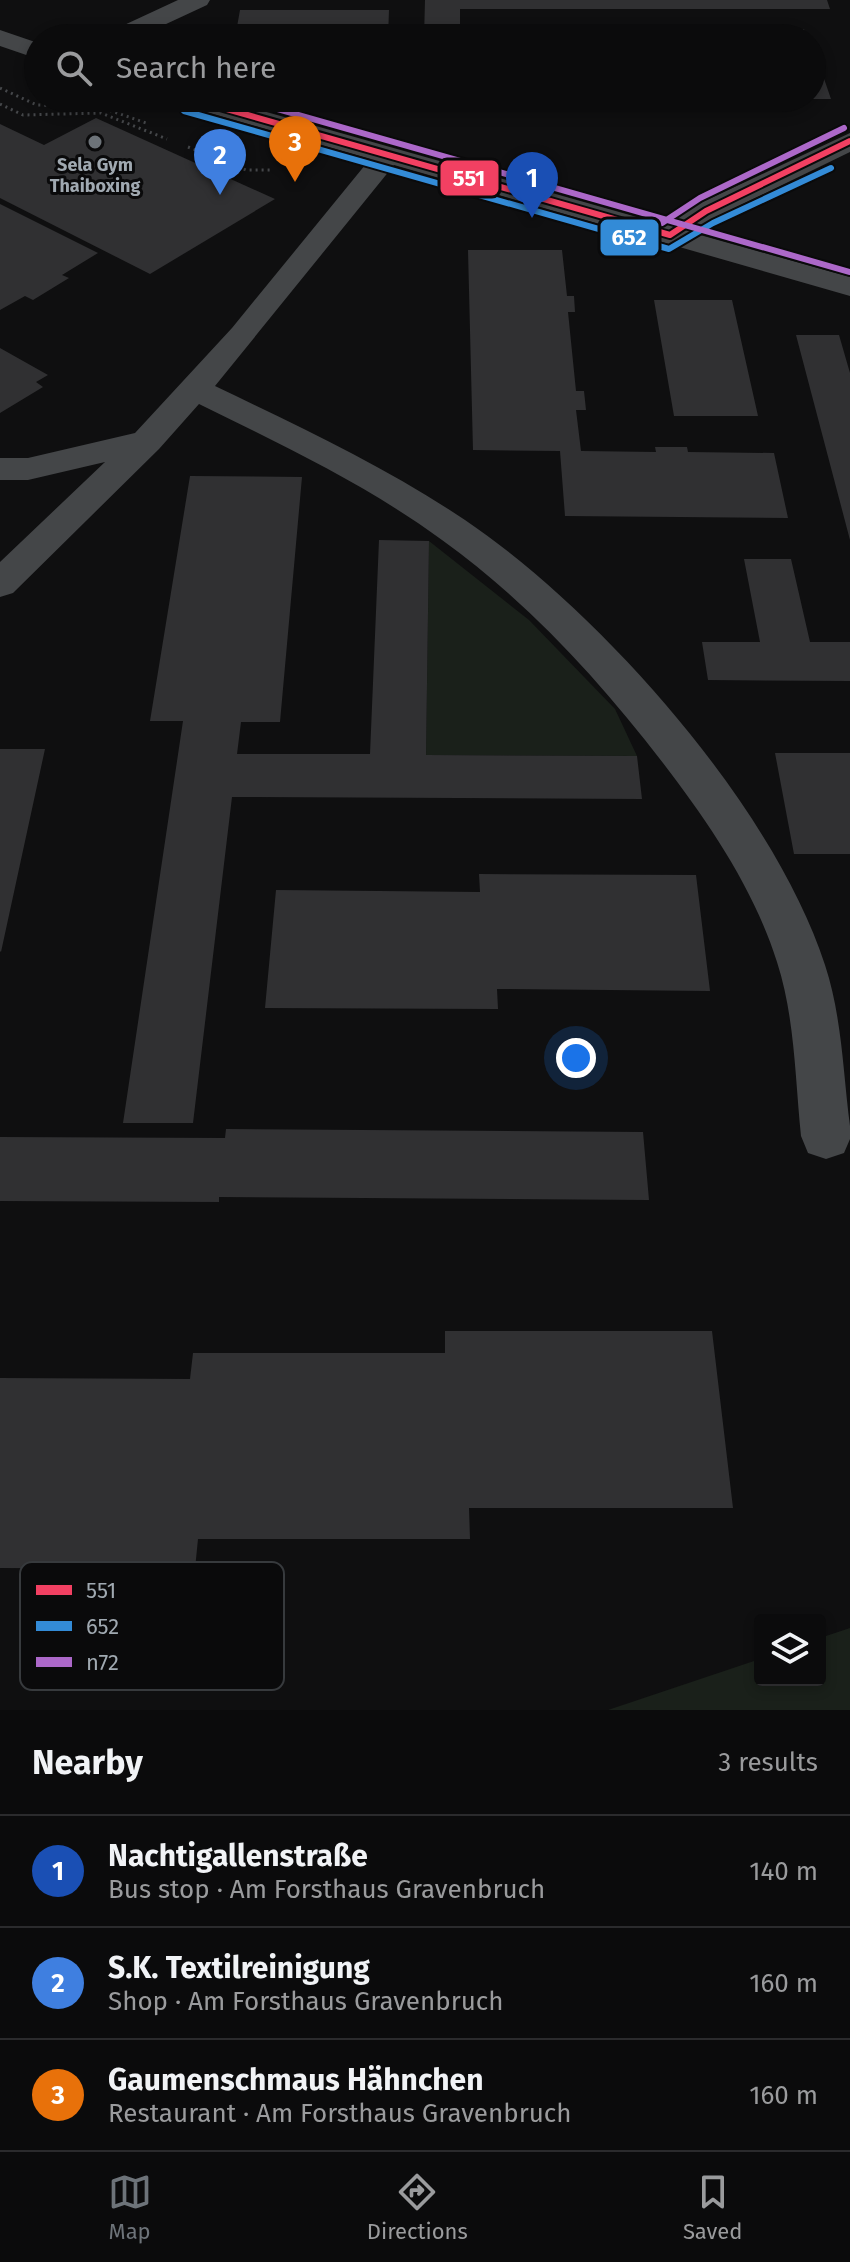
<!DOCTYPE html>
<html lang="en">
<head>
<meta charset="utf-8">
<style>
  body { margin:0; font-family:"Fira Sans",sans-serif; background:#141415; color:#f1f3f6 }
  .controls { position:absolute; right:24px; bottom:24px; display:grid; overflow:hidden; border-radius:8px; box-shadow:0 4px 12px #0003 }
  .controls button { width:72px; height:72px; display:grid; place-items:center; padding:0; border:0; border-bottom:2px solid #2b2b2d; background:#0b0b0c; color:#f1f3f6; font:40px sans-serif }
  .you { position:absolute; left:576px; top:1058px; width:28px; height:28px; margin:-20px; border:6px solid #fff; border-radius:50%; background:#1a73e8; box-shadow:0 0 0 12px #1a73e833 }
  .badge { display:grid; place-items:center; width:52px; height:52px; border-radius:50%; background:#6d7379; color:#fff; font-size:26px; font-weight:700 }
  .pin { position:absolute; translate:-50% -66px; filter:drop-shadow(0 2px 4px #0008) }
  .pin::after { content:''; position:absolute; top:42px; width:28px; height:24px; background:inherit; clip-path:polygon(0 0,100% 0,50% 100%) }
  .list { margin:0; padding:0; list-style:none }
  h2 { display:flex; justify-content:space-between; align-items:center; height:104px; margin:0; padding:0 32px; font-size:34px }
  h2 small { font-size:26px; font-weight:400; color:#9a9b9d }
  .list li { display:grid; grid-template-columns:52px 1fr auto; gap:24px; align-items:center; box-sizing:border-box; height:112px; padding:0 32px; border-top:2px solid #2b2b2d }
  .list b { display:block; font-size:30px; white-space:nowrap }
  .list p { margin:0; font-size:26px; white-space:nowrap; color:#9a9b9d }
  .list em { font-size:26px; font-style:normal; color:#9a9b9d }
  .icon { flex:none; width:44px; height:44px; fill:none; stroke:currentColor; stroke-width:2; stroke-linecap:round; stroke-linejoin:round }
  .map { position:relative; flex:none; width:850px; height:1710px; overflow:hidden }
  .search { position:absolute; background:#0b0b0c; box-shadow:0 4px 12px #0003; left:24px; right:24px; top:24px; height:88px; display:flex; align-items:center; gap:20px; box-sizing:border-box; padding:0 28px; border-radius:44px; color:#9a9b9d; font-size:30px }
  .sheet { height:440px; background:#0b0b0c }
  nav { display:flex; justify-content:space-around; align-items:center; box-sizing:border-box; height:112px; border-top:2px solid #2b2b2d; background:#0b0b0c; font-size:22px; color:#9a9b9d }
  nav a { display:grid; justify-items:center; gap:4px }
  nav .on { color:#6d7379 }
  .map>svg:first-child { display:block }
</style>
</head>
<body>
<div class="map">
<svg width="850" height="1710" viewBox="0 0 850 1710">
  <rect width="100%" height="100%" fill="#0f0f10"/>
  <!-- green -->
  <path fill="#1a201a" d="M429 541 529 620 615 709 637 756 426 755Z
    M850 1628V1710H608L760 1659V1680H820V1638Z"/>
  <!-- building -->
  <path fill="#303032" d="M425 0H827L830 9H460V28L804 29 807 38H424Z
    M240 10H389L388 38H235Z
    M812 64H819L831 99H812Z
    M481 98H720L722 105H608L609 111H482Z
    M96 118 275 199 150 274 0 198V124L44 145Z
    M0 204 98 253 62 275 69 278 33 300 25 296 0 310Z
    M468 250H562L567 296H574L575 312H568L576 391H584L586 410H576L581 451 656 452 655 447H687L688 452 774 453 788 518 565 516 560 451 473 450Z
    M654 300H732L758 416H674Z
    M796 335H839L850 373V540Z
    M0 348 48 375 36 382 43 387 0 413Z
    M190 476 302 477 280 722H241L237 754H370L379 540 429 541 426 755 637 756 642 799 232 797 193 1123H123L183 721H150Z
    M744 559H791L810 642H850V681L708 680 702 642H760Z
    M0 749H45L1 952 0 951Z
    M775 753H850V854H794Z
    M479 874 696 875 710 991 497 989 498 1009 265 1008 276 890 480 892Z
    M226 1129 643 1132 649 1200 219 1197V1202L0 1201V1137L225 1138Z
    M445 1331H712L733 1508H469L470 1539H198L195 1569 0 1568V1378L190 1379 193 1353H445Z"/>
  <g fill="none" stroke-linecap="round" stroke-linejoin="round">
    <!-- path -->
    <path stroke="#45474a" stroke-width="3" stroke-dasharray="2 4" stroke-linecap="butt" d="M0 88 37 105 100 107 149 124
      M0 104 23 115 101 113 167 139
      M188 147 246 170H270"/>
    <!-- minor -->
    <path fill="#444648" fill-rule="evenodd" d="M178 0H210L207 5 136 38H103L107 33Z
      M0 30 38 43V59L0 46Z
      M175 98H217L665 225 696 205 850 133V152L716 217 693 233 850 277V296L394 165 215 386C300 427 386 467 465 520 601 612 774 807 825 965 842 1017 843 1072 850 1126V1139L844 1153 826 1159 808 1153 801 1136C795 1078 795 1018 777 962 754 889 709 823 663 763 599 680 528 602 442 540 367 485 282 445 199 404L159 449 13 593 0 597V562L105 462 28 480H0V458H28L135 433 232 328 370 159 179 104Z"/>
    <!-- bus-1 casing -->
    <g stroke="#0a0a0b" stroke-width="10">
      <path id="bus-1" d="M188 98 670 235 706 211 850 141"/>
    </g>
    <!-- bus-2 casing -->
    <g stroke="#0a0a0b" stroke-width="10">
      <path id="bus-2" d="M184 111 669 249 713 223 831 168"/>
    </g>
    <!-- bus-3 casing -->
    <g stroke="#0a0a0b" stroke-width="10">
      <path id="bus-3" d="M239 98 850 272
        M662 223 700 198 844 128"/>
    </g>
    <!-- bus-1 -->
    <use href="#bus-1" stroke="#f24062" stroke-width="6"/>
    <!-- bus-2 -->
    <use href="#bus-2" stroke="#338bd7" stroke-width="6"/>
    <!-- bus-3 -->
    <use href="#bus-3" stroke="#ac68c9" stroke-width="6"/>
  </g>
  <!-- markers -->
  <circle fill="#6d7379" stroke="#0a0a0b" stroke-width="3" cx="95" cy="142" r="8"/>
  <g text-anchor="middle" stroke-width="6" stroke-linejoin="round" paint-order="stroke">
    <!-- far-poi labels -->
    <g font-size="18" font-weight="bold" fill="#a0a9b1" stroke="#0a0a0b">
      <text x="95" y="171">Sela Gym<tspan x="95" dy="21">Thaiboxing</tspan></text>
    </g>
  </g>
  <!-- legend -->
  <rect x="20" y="1562" width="264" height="128" rx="12" fill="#0a0a0b" stroke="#373a3d" stroke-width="2"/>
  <rect x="36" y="1585" width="36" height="10" fill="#f24062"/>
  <rect x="36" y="1621" width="36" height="10" fill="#338bd7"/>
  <rect x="36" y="1657" width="36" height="10" fill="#ac68c9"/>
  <g font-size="22" fill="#a0a9b1">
    <text x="86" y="1598">551</text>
    <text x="86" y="1634">652</text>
    <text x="86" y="1670">n72</text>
  </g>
  <g stroke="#0a0a0b" stroke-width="3">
    <rect x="439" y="159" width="61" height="38" rx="8" fill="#f24062"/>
    <rect x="599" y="218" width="61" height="39" rx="8" fill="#338bd7"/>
  </g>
  <g font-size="22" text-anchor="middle" font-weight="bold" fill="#fff">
    <text x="469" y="186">551</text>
    <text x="629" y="245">652</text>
  </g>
</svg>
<div class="controls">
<button><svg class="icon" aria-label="layers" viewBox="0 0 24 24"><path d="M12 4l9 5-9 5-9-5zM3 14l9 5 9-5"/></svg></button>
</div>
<div class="you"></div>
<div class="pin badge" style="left:532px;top:218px;background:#1a4fb4">1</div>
<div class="pin badge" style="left:220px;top:195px;background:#3f7fe0">2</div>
<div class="pin badge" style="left:295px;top:182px;background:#e8710a">3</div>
<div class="search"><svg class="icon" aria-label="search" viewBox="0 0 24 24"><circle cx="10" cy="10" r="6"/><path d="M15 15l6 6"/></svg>Search here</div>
</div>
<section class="sheet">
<h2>Nearby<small>3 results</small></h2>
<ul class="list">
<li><span class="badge" style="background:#1a4fb4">1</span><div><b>Nachtigallenstraße</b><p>Bus stop · Am Forsthaus Gravenbruch</p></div><em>140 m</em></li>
<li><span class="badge" style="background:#3f7fe0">2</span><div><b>S.K. Textilreinigung</b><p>Shop · Am Forsthaus Gravenbruch</p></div><em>160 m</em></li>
<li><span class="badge" style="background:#e8710a">3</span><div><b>Gaumenschmaus Hähnchen</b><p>Restaurant · Am Forsthaus Gravenbruch</p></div><em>160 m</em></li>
</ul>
</section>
<nav>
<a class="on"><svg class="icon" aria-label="map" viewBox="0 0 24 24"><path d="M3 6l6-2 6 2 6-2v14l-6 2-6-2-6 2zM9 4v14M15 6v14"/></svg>Map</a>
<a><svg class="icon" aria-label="directions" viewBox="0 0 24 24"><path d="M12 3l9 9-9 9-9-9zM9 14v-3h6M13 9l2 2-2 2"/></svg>Directions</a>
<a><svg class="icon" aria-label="saved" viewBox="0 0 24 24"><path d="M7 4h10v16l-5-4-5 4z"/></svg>Saved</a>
</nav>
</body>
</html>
